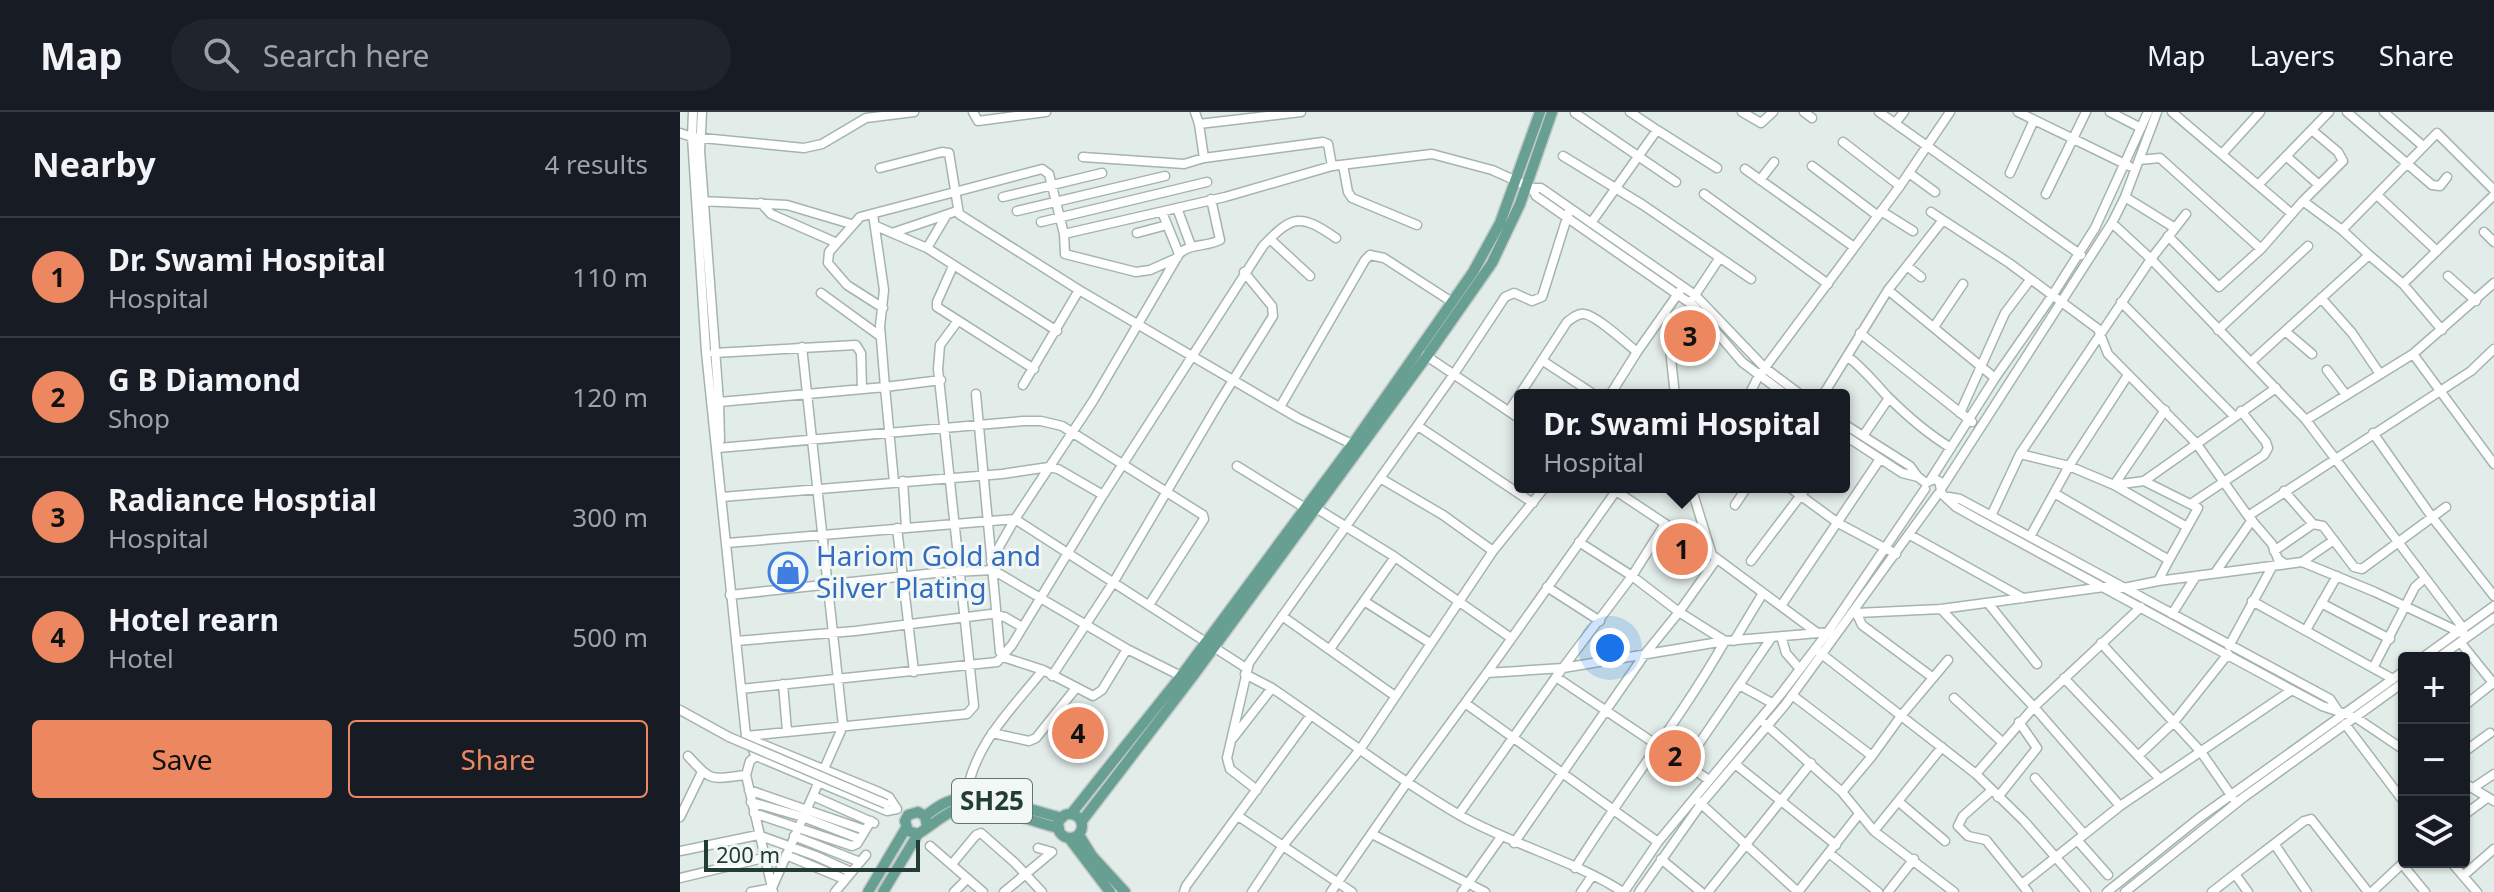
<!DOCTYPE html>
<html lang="en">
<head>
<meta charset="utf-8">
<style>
  body { margin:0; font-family:"Noto Sans",sans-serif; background:#20242c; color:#f1f3f6 }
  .controls { position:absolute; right:24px; bottom:24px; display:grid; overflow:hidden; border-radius:8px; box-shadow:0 2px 6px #0004 }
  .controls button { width:72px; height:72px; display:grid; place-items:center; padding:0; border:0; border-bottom:2px solid #363941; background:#171b24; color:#f1f3f6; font:40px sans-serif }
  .scale { position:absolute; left:24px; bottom:20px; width:216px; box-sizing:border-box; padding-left:8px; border:4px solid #233c36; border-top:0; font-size:22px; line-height:28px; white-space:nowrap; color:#233c36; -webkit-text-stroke:6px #f2f8f5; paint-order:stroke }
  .you { position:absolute; left:930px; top:536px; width:28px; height:28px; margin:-20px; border:6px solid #fff; border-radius:50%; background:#1a73e8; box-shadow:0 0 0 12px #1a73e833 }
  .badge { display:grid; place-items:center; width:52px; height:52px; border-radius:50%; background:#ec875f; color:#111; font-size:26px; font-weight:700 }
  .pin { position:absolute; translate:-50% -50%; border:4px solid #fff; box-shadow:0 2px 8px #0006 }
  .popup { position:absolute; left:834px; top:277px; width:336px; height:104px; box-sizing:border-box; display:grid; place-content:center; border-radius:8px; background:#171b24; filter:drop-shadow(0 2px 6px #0005); font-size:26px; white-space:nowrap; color:#9ea1a6 }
  .popup b { font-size:30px; color:#f1f3f6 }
  .popup::after { content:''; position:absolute; left:50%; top:100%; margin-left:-16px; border:16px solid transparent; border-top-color:#171b24 }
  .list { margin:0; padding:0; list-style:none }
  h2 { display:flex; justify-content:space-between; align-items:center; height:104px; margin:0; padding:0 32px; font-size:34px }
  h2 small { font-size:26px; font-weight:400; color:#9ea1a6 }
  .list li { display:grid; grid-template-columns:52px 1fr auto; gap:24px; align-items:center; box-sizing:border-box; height:120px; padding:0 32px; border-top:2px solid #363941 }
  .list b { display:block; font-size:30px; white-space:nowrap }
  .list p { margin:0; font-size:26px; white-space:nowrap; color:#9ea1a6 }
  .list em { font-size:26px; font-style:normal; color:#9ea1a6 }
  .actions { display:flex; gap:16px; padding:24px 32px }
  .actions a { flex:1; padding:18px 0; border:2px solid #ec875f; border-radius:8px; text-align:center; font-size:28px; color:#ec875f }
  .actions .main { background:#ec875f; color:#111 }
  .icon { flex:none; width:44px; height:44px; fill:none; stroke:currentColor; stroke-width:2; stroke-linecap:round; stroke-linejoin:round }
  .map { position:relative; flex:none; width:1814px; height:780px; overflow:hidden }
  header { display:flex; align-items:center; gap:48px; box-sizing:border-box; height:112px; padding:0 40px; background:#171b24; border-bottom:2px solid #363941 }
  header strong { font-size:38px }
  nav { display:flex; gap:44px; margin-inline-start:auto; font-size:28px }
  .search { width:560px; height:72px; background:#20242c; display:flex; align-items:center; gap:20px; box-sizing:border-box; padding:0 28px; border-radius:44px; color:#9ea1a6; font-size:30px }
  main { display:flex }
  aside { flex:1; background:#171b24 }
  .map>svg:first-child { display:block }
</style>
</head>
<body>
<header>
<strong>Map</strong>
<div class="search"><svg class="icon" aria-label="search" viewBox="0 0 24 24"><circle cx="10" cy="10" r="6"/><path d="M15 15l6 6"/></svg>Search here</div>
<nav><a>Map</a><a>Layers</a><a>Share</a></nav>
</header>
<main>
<aside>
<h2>Nearby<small>4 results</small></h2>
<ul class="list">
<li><span class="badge">1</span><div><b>Dr. Swami Hospital</b><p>Hospital</p></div><em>110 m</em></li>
<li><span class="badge">2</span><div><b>G B Diamond</b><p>Shop</p></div><em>120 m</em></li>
<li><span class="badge">3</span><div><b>Radiance Hosptial</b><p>Hospital</p></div><em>300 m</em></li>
<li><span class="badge">4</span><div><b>Hotel rearn</b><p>Hotel</p></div><em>500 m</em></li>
</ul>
<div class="actions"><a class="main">Save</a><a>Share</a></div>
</aside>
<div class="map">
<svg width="1814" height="780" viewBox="0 0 1814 780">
  <rect width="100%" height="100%" fill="#e2ece8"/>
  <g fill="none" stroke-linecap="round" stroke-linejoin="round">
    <!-- minor casing -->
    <g stroke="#a5b4af" stroke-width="11">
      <path id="minor" d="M13 0 12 25 26 240 66 624 76 644 207 699 217 697 209 685 199 680 67 626
        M22 0 20 39 39 290 40 328 37 333
        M293 0 298 9 366 0
        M515 0 519 12
        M621 0 519 12 524 46 643 30 648 32 652 54
        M950 0 977 18
        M1062 0 1081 11 1093 0
        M1124 0 1132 6
        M1199 0 1401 143
        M1338 0 1449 54
        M1430 0 1461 16
        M1492 0 1612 102
        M1667 0 1752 73 1760 74 1767 65
        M1704 0 1743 34
        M895 1 996 70
        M1215 11 1224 0
        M1633 19 1658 40 1663 49 1639 73
        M0 21 12 25 124 36 142 32 186 6 234 0
        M1163 30 1220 74
        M1542 42 1580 0
        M883 44 963 93 1071 167
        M1606 44 1639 73 1623 89
        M403 45 504 52 524 46
        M1459 48 1480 46 1581 137
        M663 53 668 80 672 86 737 113
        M1132 54 1198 104
        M200 56 262 40 269 41 279 102 399 178
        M1065 57 1174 135
        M1229 61 1255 80
        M1330 61 1354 8
        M1080 68 1094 50
        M1578 73 1649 0
        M852 76 856 84 1014 194 1062 250 1106 283
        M1024 82 1148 172
        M1366 82 1406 0
        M1697 83 1757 139
        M323 85 422 61
        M1445 85 1495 116
        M21 89 107 93 171 112
        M81 91 91 102 157 131
        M497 96 511 134
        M337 99 485 64
        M1201 99 1233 119
        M482 100 499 142
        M1251 100 1263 108
        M193 102 204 178 200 214 205 275 261 268
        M361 110 527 70
        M911 111 977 18 1037 56
        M1432 111 1471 147 1626 308 1783 516
        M196 114 247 136 377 219
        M1662 118 1757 21 1814 78
        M215 120 277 99
        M1804 120 1814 130
        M457 121 487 113
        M384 122 545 85 652 54 752 42 812 58 852 76H861L1015 183 1085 256 1121 283
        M1488 124 1539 175 1581 137 1623 89 1662 118 1689 143 1571 250
        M590 127 630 164
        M247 136 266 104
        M1689 143 1723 172 1814 83
        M273 154 257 190V195L354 257
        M1227 154 1241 165
        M1768 164 1796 189
        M1723 172 1762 218
        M1208 178 1315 266
        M141 181 200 224
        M1013 186 1039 147
        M1641 186 1672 221 1700 262
        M1441 190 1554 304
        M203 196 167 173 148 151 149 140 180 105 362 57 369 62 384 122 385 142 456 160 470 158 497 146
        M986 201 995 283
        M1254 215 1283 172
        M1538 218 1628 134
        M1605 219 1632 242
        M1180 221 1292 310
        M122 235 163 614 144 657
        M34 241 176 233 181 241 182 277
        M1733 242 1814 352
        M745 243 840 307
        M1167 244C1183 256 1194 270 1207 284 1227 304 1248 322 1271 336
        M863 249 915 283
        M1647 258 1666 283
        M343 273 399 178 618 306 676 334
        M296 282 320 540 323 545 363 558 413 584 422 578 447 537
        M930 283 957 240 1000 179
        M1069 283 1078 265 1220 74 1270 0
        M1143 283 1208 178 1263 108 1329 151 1418 217 1428 242 1516 331 1568 404 1592 432 1598 447 1605 452
        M39 290 205 275 214 370
        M600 295 685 148 690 143 704 146 772 190
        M829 299 887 210C892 206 898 201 904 202 916 203 946 231 957 240
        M1280 301 1325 201 1350 168
        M1626 308 1733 242 1814 171
        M1164 312 1230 354 1238 365 1246 371 1254 367 1259 369 1261 378
        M738 314 853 391
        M1693 321 1752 405 1814 484
        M1164 323 1222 361 1238 365
        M1183 324 1209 286
        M38 336 343 309H361L382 314 523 403 524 407 469 493
        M1340 342 1389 354 1434 373 1485 298
        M557 354 625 396
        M700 366 763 403 813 439
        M1251 367 1315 266 1372 184 1415 116 1468 0
        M223 369 226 415
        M930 375 1032 443 1136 520
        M1011 375 1032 443
        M1109 375 1158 411 1216 442
        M1261 377 1432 111 1445 85 1477 0
        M1604 379 1633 412
        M1260 380 1276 395 1301 409 1612 578 1642 594 1675 605 1724 638
        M1374 381 1489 448 1518 396 1464 369
        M42 385 322 362 369 355 378 357 423 383
        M1269 385 1280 387 1650 587 1658 599
        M1512 391 1584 343 1588 336 1586 330 1561 299
        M1055 393 1067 375
        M636 396 715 445 831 526
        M1311 404 1340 342 1471 147 1506 102
        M1568 404 1791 259 1814 237
        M1507 415 1434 373 1464 369 1596 276
        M217 416 234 560
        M1230 423 1343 486
        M1351 423 1389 354 1448 263
        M899 430 952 464 999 500 1036 448
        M47 431 335 407 566 556
        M1594 439 1633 412 1643 414 1674 455 1682 457 1766 395
        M311 449 335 407 413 289 499 142C510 131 527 135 540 128L531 87
        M1071 449 1127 375
        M1622 450 1654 428
        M1535 461 1572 408
        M1478 469 1489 448
        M867 475 920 509
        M50 483 255 461 313 458 447 537 501 564
        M684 489 750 531
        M1572 489 1713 567
        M1308 491 1357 552
        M1641 491 1710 527
        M1101 494 1200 347
        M1261 497 1354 595 1440 694
        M1176 500 1182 513 1252 565
        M1177 501 1261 497 1424 475 1444 476 1478 469 1622 450 1695 480 1788 524
        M1492 502 1516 464
        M602 504 715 584
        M1626 518 1657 464
        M1101 524 1106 541 1119 556
        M56 529 175 519 311 502 325 505 342 515
        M1054 529 1083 481
        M1780 530 1814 572
        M1421 531 1521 640 1553 686
        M1549 534 1592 455
        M650 537 715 445
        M1139 540 1296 662 1344 709 1406 780
        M1742 546 1814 494
        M1758 546 1814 506
        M1693 556 1735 475 1745 466
        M807 561 883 556 1045 529 1150 520
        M565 562 592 576C654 618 716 666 781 704 833 733 893 748 943 780
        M372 564 433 471 540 289 593 204 592 194 564 160
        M876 565 1029 668
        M1384 566 1480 667
        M103 572 107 619
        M1061 574 1092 591
        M61 577 317 550 332 533 423 383 583 134C613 102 621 102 656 126
        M1112 583 1192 644 1221 604 1268 548
        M1274 586 1322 630
        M785 591 978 730
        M1784 594 1813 571
        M0 598 49 625
        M1085 612 1162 680 1194 719 1274 780
        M1665 612 1724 690
        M312 621 349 629 356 626 396 576
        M66 624 287 602 294 594 258 257 260 233 277 210
        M553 626 592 576
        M1784 640 1810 621
        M8 644C32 671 31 667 66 663
        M76 644 70 649 66 663 93 780
        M1458 644 1494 610 1548 542
        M1005 652 1092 525
        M1055 652 1156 733
        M1296 662 1354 595 1461 495
        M1355 666 1404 722
        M1784 671 1814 689
        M1793 676 1814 662
        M69 678 185 718
        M577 678 550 657 547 646 569 551 774 262 825 185 834 181 852 189 862 185 890 96
        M1311 679 1283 704 1278 714 1288 724 1306 728 1348 780
        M1162 680 1192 644
        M133 684 194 711
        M1318 685 1357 636 1339 610
        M286 687C292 634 331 598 363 558
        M1018 689 1118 780
        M71 690 123 705 180 727
        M1219 690 1265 729
        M74 701 172 734 177 732 191 709
        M779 702 876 565 952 464 985 412
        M1784 703 1807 686
        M558 704 672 780
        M0 705 22 660
        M1194 719 1262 635
        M692 722 805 780
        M114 724 180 750
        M1397 728 1428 763
        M834 731 965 542 999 500 1045 529C1000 608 943 679 895 756
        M1595 733 1627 780
        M250 734 303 780
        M0 739 78 723 136 744 171 760
        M1149 741 1198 780
        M106 743 164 767
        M981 747 1021 780
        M1771 750 1797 780
        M272 752 296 723 301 721 335 751 362 780
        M1722 752 1745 780
        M1555 762 1624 709 1631 707 1688 780
        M1783 764 1814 737
        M0 766 83 746
        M1342 772 1440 694 1612 578
        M71 780 92 776 137 674
        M155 780 186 743
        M274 780 287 767
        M324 780 372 740 358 736
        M504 780 506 774 631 603
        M572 780 602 735 681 636 813 439 865 375
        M651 780 728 669 807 561 936 379
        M782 780 821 725
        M901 780 912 764
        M944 780 978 730 1101 582 1148 520 1245 377
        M959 780 1021 692 1105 593 1258 382
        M1028 780 1131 651
        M1118 780 1179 702
        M1208 780 1234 747
        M1427 780 1519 706 1724 559
        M1445 780 1564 685 1724 570
        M1532 780 1555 762 1568 780
        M1692 780 1724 750"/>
    </g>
    <!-- major casing -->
    <g stroke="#c1c8c7" stroke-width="13">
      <path id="major" d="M378 714a12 12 0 1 1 24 0a12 12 0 1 1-24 0Z
        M391 702 501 564 672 333 793 160 820 111 860 0
        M245 704C252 699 259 693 267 690 296 678 351 698 382 706
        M402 709 513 564 747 244 812 151 840 92 872 0
        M247 714 245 704 238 700 228 703 225 709 228 719 238 722C250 715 261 704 275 698 302 687 351 710 379 716
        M399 723 412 744 445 780
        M389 726 430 780
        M188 780 226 716
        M203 780 238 722"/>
    </g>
    <!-- minor -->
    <use href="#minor" stroke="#fff" stroke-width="8"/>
    <!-- major -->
    <use href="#major" stroke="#689f93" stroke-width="10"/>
    <!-- minor-bridge casing -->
    <g stroke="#a5b4af" stroke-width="11" stroke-linecap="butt">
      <path id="minor-bridge" d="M49 625 206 692"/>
    </g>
    <!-- minor-bridge -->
    <use href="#minor-bridge" stroke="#fff" stroke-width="8"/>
  </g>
  <!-- icons -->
  <defs>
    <g id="shop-ring" transform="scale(2)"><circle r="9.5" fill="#f2f8f5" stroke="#3f7fe0" stroke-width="1.5"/><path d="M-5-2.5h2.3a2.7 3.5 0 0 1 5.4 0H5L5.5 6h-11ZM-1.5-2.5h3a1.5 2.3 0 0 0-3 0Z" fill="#3f7fe0"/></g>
  </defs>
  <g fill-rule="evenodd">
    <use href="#shop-ring" x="108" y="460"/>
  </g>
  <g text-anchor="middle" stroke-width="6" stroke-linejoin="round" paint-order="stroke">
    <!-- shield labels -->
    <rect fill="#f2f8f5" stroke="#61746f" stroke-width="2" x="272" y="667" width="80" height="44" rx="6"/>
    <g font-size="26" font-weight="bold" fill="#233c36">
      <text x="312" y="698">SH25</text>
    </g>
    <!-- shop labels -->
    <g font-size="28" fill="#366cbe" stroke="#f2f8f5" text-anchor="start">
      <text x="136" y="454">Hariom Gold and<tspan x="136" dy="32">Silver Plating</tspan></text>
    </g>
  </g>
</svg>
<div class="controls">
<button>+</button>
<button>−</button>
<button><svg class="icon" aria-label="layers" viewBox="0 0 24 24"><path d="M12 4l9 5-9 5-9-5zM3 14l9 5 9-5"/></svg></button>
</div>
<div class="scale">200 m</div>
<div class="you"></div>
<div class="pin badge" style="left:1002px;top:437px">1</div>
<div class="popup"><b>Dr. Swami Hospital</b>Hospital</div>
<div class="pin badge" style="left:995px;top:644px">2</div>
<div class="pin badge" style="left:1010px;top:224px">3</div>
<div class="pin badge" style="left:398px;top:621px">4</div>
</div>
</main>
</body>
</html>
